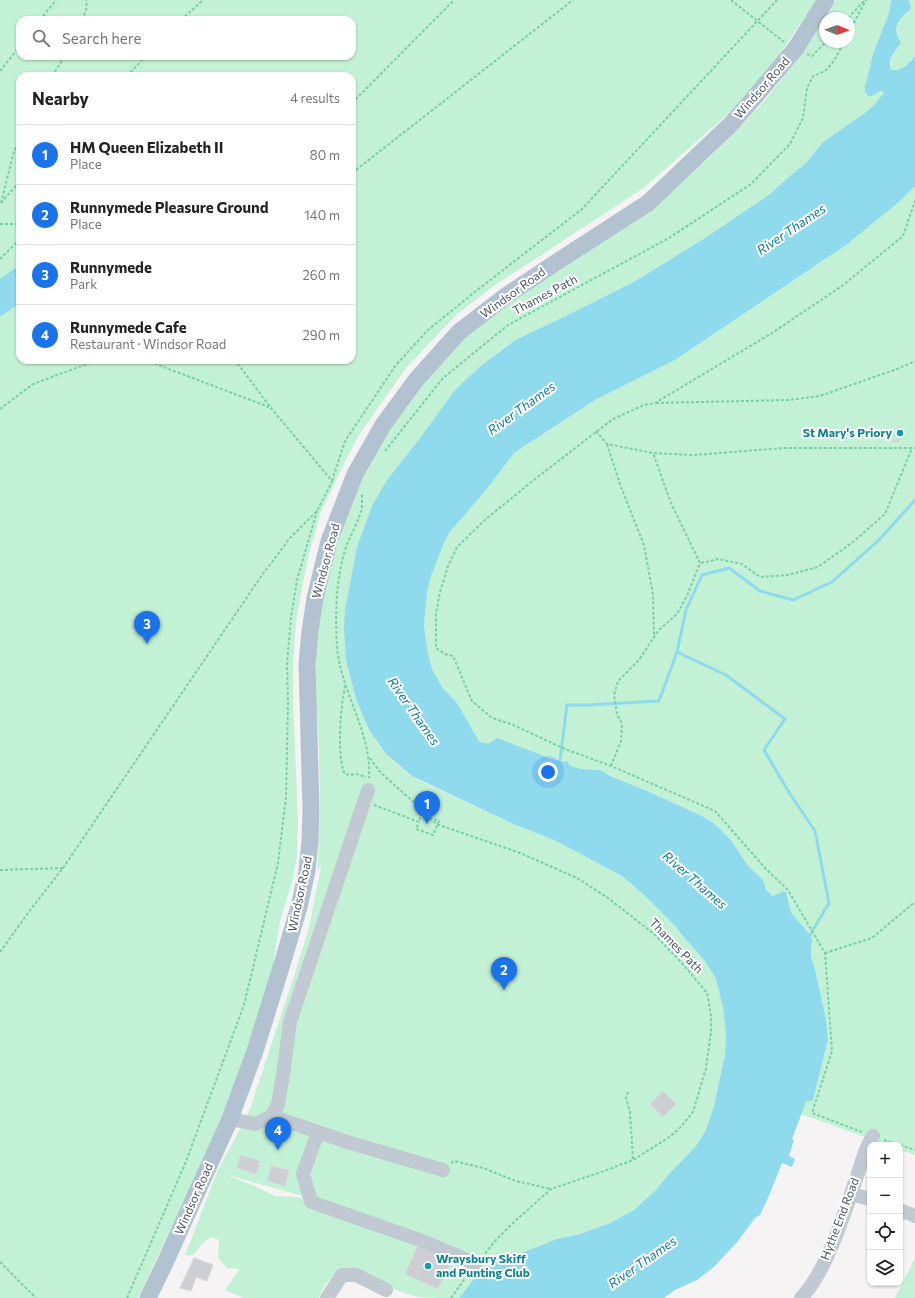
<!DOCTYPE html>
<html lang="en">
<head>
<meta charset="utf-8">
<style>
  body { margin:0; font-family:Commissioner,sans-serif; background:#f2f2f2; color:#222 }
  .controls { position:absolute; right:12px; bottom:12px; display:grid; overflow:hidden; border-radius:8px; box-shadow:0 1px 3px #0004 }
  .controls button { width:36px; height:36px; display:grid; place-items:center; padding:0; border:0; border-bottom:1px solid #e0e0e0; background:#fff; color:#222; font:20px sans-serif }
  .compass { position:absolute; left:819px; top:12px; width:36px; height:36px; border-radius:50%; background:#fff; box-shadow:0 1px 3px #0004; rotate:91deg }
  .you { position:absolute; left:548px; top:772px; width:14px; height:14px; margin:-10px; border:3px solid #fff; border-radius:50%; background:#1a73e8; box-shadow:0 0 0 6px #1a73e833 }
  .badge { display:grid; place-items:center; width:26px; height:26px; border-radius:50%; background:#1a73e8; color:#fff; font-size:13px; font-weight:700 }
  .pin { position:absolute; translate:-50% -33px; filter:drop-shadow(0 1px 2px #0008) }
  .pin::after { content:''; position:absolute; top:21px; width:14px; height:12px; background:inherit; clip-path:polygon(0 0,100% 0,50% 100%) }
  .list { margin:0; padding:0; list-style:none }
  h2 { display:flex; justify-content:space-between; align-items:center; height:52px; margin:0; padding:0 16px; font-size:17px }
  h2 small { font-size:13px; font-weight:400; color:#767676 }
  .list li { display:grid; grid-template-columns:26px 1fr auto; gap:12px; align-items:center; box-sizing:border-box; height:60px; padding:0 16px; border-top:1px solid #e0e0e0 }
  .list b { display:block; font-size:15px; white-space:nowrap }
  .list p { margin:0; font-size:13px; white-space:nowrap; color:#767676 }
  .list em { font-size:13px; font-style:normal; color:#767676 }
  .icon { flex:none; width:22px; height:22px; fill:none; stroke:currentColor; stroke-width:2; stroke-linecap:round; stroke-linejoin:round }
  .map { position:relative; flex:none; width:915px; height:1298px; overflow:hidden }
  .search { position:absolute; background:#fff; box-shadow:0 1px 3px #0004; left:16px; top:16px; width:340px; height:44px; display:flex; align-items:center; gap:10px; box-sizing:border-box; padding:0 14px; border-radius:12px; color:#767676; font-size:15px }
  .panel { position:absolute; background:#fff; box-shadow:0 1px 3px #0004; left:16px; top:72px; width:340px; height:292px; border-radius:12px }
  .map>svg:first-child { display:block }
</style>
</head>
<body>
<div class="map">
<svg width="915" height="1298" viewBox="0 0 915 1298">
  <rect width="100%" height="100%" fill="#f5f3f3"/>
  <!-- green -->
  <path fill="#c3f1d5" fill-rule="evenodd" d="M0 0H817L777 58 739 104 645 187 491 288 456 315 406 368 359 435 344 464 321 512 310 550 303 582 296 623 293 666V700L298 820 297 856 293 878 280 921 271 978 231 1096 216 1130 190 1189 138 1298H0ZM20 20H352V56H20ZM20 76H352V360H20Z
    M836 0H891L889 13 874 51 872 96 881 91 884 93 873 106 865 113 823 142 805 164 791 175 770 194 705 238 637 280 574 312 515 340 499 351 483 364 420 438 387 480 346 660 356 699 369 730 376 741 386 754 398 765 412 776 421 781 513 824 554 840 622 876 644 895 676 927 682 935 705 961 716 979 723 1008 726 1033 725 1054 714 1106 706 1130 696 1146 668 1175 656 1190 634 1210 608 1224 580 1234 557 1239 476 1278 459 1298C447 1298 428 1298 418 1297 391 1291 368 1274 342 1269 331 1276 323 1286 319 1298H244L225 1290 240 1269 227 1268 218 1258 219 1240 211 1237 203 1243 193 1255H185L217 1172 249 1112 292 982 309 928 321 866 317 870 318 858 320 811 319 749 315 679 316 650 325 582 334 552 350 505 369 460 413 395 470 332 492 314 674 189C706 161 738 132 766 99 787 73 806 46 825 18V42H849V18H825ZM224 1174 317 1200 319 1207 298 1197 275 1196 255 1186Z
    M909 0H915V56C910 63 901 72 891 70 888 60 895 51 901 43 894 28 894 21 909 12Z
    M915 186V1155L900 1150V1145H887L801 1114 806 1102 813 1099 828 1040 826 1019 815 969 811 957 812 947 810 935 791 912 786 892 783 891 773 896 765 889V885L761 878 749 867 730 839 715 824 702 816 645 790 612 777 600 770 581 769 571 766 566 762 563 760 491 744H485L479 741 457 703 442 687 432 669 428 654 424 625 427 593 431 576 444 543 450 532 487 489 514 453 595 400 675 360 821 262 899 202Z
    M915 1258V1298H895Z"/>
  <!-- water -->
  <path fill="#90daee" d="M891 0H909L911 8C909 12 905 13 902 17 893 27 896 33 901 43 895 51 887 60 891 70 901 72 910 63 915 56V186L899 202 846 245 675 360 595 400 514 453 487 489 450 532 444 543 431 576 427 593 424 625 428 654 432 669 442 687 457 703 479 741C487 745 490 744 497 738L549 758 567 762 571 766 581 769 600 770 612 777 645 790 702 816 715 824 730 839 749 867 761 878 765 885V889L773 896 783 891 786 892 791 912 810 935 812 940 811 957 815 969 826 1019 828 1040 813 1100 806 1102 792 1139 794 1140 789 1156 795 1159 792 1167 782 1163 769 1196 760 1215 755 1218 738 1241 714 1267 697 1280 675 1290 664 1298H459L460 1297 473 1280 488 1266 557 1239 580 1234 608 1224 634 1210 656 1190 668 1175 696 1146 706 1130 714 1106 725 1054 726 1033 723 1008 716 979 705 961 682 935 676 927 644 895 622 876 554 840 513 824 412 776 386 754 369 730 356 699 346 660 344 627 345 611 357 547 372 506 387 480 420 438 456 389 483 364 515 340 574 312 637 280 705 238 770 194 791 175 805 164 823 142 865 113 873 106 884 93 881 91 872 96H868L865 92V86L874 51 889 13Z
    M20 265V303L0 317V279Z"/>
  <g fill="none" stroke-linecap="round" stroke-linejoin="round">
    <!-- stream -->
    <path stroke="#90daee" stroke-width="3" d="M677 652 726 675 785 719 764 750 790 794 815 831 829 903 810 935 808 936
      M560 760 567 705H589L659 701 677 652 686 610 702 575 729 568 760 591 793 600 832 582 879 540 915 500"/>
  </g>
  <!-- building -->
  <path fill="#cdcfd5" stroke="#d7d9de" d="M899 426H901L900 441 891 442V440L898 439Z
    M663 1091 676 1104 663 1117 650 1104Z
    M241 1155 260 1161 256 1174 237 1168Z
    M271 1166 289 1170 285 1186 267 1181Z
    M419 1243 452 1259 438 1289 405 1274Z
    M194 1258 213 1265 207 1281 196 1277 191 1291 180 1288Z"/>
  <g fill="none" stroke-linecap="round" stroke-linejoin="round">
    <!-- path -->
    <path stroke="#7ad0a6" stroke-width="2" stroke-dasharray="3 2" stroke-linecap="butt" d="M731 0 784 42
      M848 18 865 0
      M40 20 56 0
      M82 20 87 7 86 0
      M181 20 203 0
      M849 32 866 0
      M807 54 812 56 826 42
      M0 71 20 46
      M52 76 65 56
      M127 76 146 56
      M352 103 454 0
      M352 173 573 0
      M1 203 13 155 20 136
      M1 203 20 181
      M0 224H20
      M0 259 20 239
      M145 360 269 407
      M656 403 789 400 820 396 897 369 915 361
      M0 409 33 384 98 360
      M596 431 607 444 653 453 693 455 785 448H915
      M607 444 621 487 644 545 653 595 654 636
      M385 451 443 378 508 325 669 238 751 184 790 144 803 118 807 88 813 76 825 71 834 61 844 42
      M332 481 345 441 396 365 428 330 476 291 582 209 777 0
      M362 495C362 499 362 503 362 507 359 522 350 535 345 550 336 581 335 614 337 646 340 691 372 732 369 778
      M701 563 718 559 742 564 760 577 788 575 818 567 853 542 885 514 912 448
      M345 686C341 705 336 757 345 774L350 775 357 774 366 777
      M370 758 380 772 419 807 428 818 439 825 520 853 577 878 608 898 654 934 681 962 707 993 711 1016V1032L706 1068 693 1112 679 1129 668 1138 633 1160 604 1171 551 1189 514 1222 494 1242 483 1256
      M611 766 621 741 622 724 617 714 614 695 618 681 639 660 658 631 677 614 687 596 700 563 671 503 653 453
      M374 805 419 822 422 814 439 821 433 835 416 829 419 822
      M0 870 63 868
      M0 952 28 913 63 868 260 578 290 538 317 511 331 484 332 481 271 408 235 360
      M825 953 872 938 915 902
      M628 1092 626 1098 630 1112 633 1160
      M862 1132 812 1113 832 1051 825 953 788 890 766 869 715 811 611 766 565 749 511 724 492 718 472 701 453 656 445 654 436 648V614L440 592 448 566 457 547 486 519 535 479 613 419 644 405 655 403 772 333 842 286 903 236 915 201
      M884 1140 899 1145
      M900 1145 915 1150
      M451 1163 454 1161 483 1168 516 1181 551 1189
      M0 1262 36 1298
      M127 1298 185 1164 244 1005 278 863 286 797 288 704 287 665 291 617 297 580 317 511
      M451 1298 469 1273"/>
    <!-- minor -->
    <path stroke="#c1cad2" stroke-width="14" d="M272 1116 344 1141 443 1170
      M230 1119 255 1124 272 1116 278 1104 283 1075 290 1022 368 790
      M318 1132 303 1174 311 1202 420 1240 476 1264
      M851 1194 870 1199
      M900 1210 915 1216
      M327 1298 342 1275H356L386 1290
      M801 1298C828 1270 846 1208 859 1170 863 1159 866 1146 873 1136"/>
    <!-- major -->
    <path stroke="#b3c2d1" stroke-width="17" d="M148 1298 164 1265 230 1119 255 1051 283 961 299 907 307 871 310 841 311 809 307 664 310 631 315 598 329 541 355 474 383 425 416 380 459 332 507 295 569 254 648 203 730 125 748 105 796 48 826 0"/>
  </g>
  <!-- markers -->
  <g fill="#0f9aa8" stroke="#fff" stroke-width="1.5">
    <circle cx="900" cy="433" r="4"/>
    <circle cx="428" cy="1266" r="4"/>
  </g>
  <g text-anchor="middle" stroke-width="4" stroke-linejoin="round" paint-order="stroke">
    <!-- street labels -->
    <g font-size="12" fill="#4a5661" stroke="#fff">
      <text transform="translate(762 88) rotate(-49)" y="4">Windsor Road</text>
      <text transform="translate(513 293) rotate(-36)" y="4">Windsor Road</text>
      <text transform="translate(545 295) rotate(-28)" y="4">Thames Path</text>
      <text transform="translate(326 561) rotate(-75)" y="4">Windsor Road</text>
      <text transform="translate(300 894) rotate(-78)" y="4">Windsor Road</text>
      <text transform="translate(676 946) rotate(46)" y="4">Thames Path</text>
      <text transform="translate(194 1199) rotate(-66)" y="4">Windsor Road</text>
      <text transform="translate(840 1219) rotate(-69)" y="4">Hythe End Road</text>
    </g>
    <!-- culture labels -->
    <g font-size="12" font-weight="bold" fill="#0d838f" stroke="#fff" text-anchor="end">
      <text x="892" y="437">St Mary's Priory</text>
      <text x="436" y="1263" text-anchor="start">Wraysbury Skiff<tspan x="436" dy="14">and Punting Club</tspan></text>
    </g>
    <!-- water labels -->
    <g font-size="13" font-style="italic" fill="#0c7c9b" stroke="#fff">
      <text transform="translate(791 229) rotate(-34)" y="5">River Thames</text>
      <text transform="translate(521 408) rotate(-36)" y="5">River Thames</text>
      <text transform="translate(414 711) rotate(55)" y="5">River Thames</text>
      <text transform="translate(695 880) rotate(41)" y="5">River Thames</text>
      <text transform="translate(642 1262) rotate(-35)" y="5">River Thames</text>
    </g>
  </g>
</svg>
<div class="controls">
<button>+</button>
<button>−</button>
<button><svg class="icon" aria-label="locate" viewBox="0 0 24 24"><circle cx="12" cy="12" r="6"/><path d="M12 2v4M12 18v4M2 12h4M18 12h4"/></svg></button>
<button><svg class="icon" aria-label="layers" viewBox="0 0 24 24"><path d="M12 4l9 5-9 5-9-5zM3 14l9 5 9-5"/></svg></button>
</div>
<svg class="compass" viewBox="-18 -18 36 36"><path d="M0-13l5 13h-10z" fill="#e53935"/><path d="M0 13l5-13h-10z" fill="#767676"/></svg>
<div class="you"></div>
<div class="pin badge" style="left:427px;top:824px">1</div>
<div class="pin badge" style="left:504px;top:990px">2</div>
<div class="pin badge" style="left:147px;top:644px">3</div>
<div class="pin badge" style="left:278px;top:1150px">4</div>
<div class="search"><svg class="icon" aria-label="search" viewBox="0 0 24 24"><circle cx="10" cy="10" r="6"/><path d="M15 15l6 6"/></svg>Search here</div>
<section class="panel">
<h2>Nearby<small>4 results</small></h2>
<ul class="list">
<li><span class="badge">1</span><div><b>HM Queen Elizabeth II</b><p>Place</p></div><em>80 m</em></li>
<li><span class="badge">2</span><div><b>Runnymede Pleasure Ground</b><p>Place</p></div><em>140 m</em></li>
<li><span class="badge">3</span><div><b>Runnymede</b><p>Park</p></div><em>260 m</em></li>
<li><span class="badge">4</span><div><b>Runnymede Cafe</b><p>Restaurant · Windsor Road</p></div><em>290 m</em></li>
</ul>
</section>
</div>
</body>
</html>
